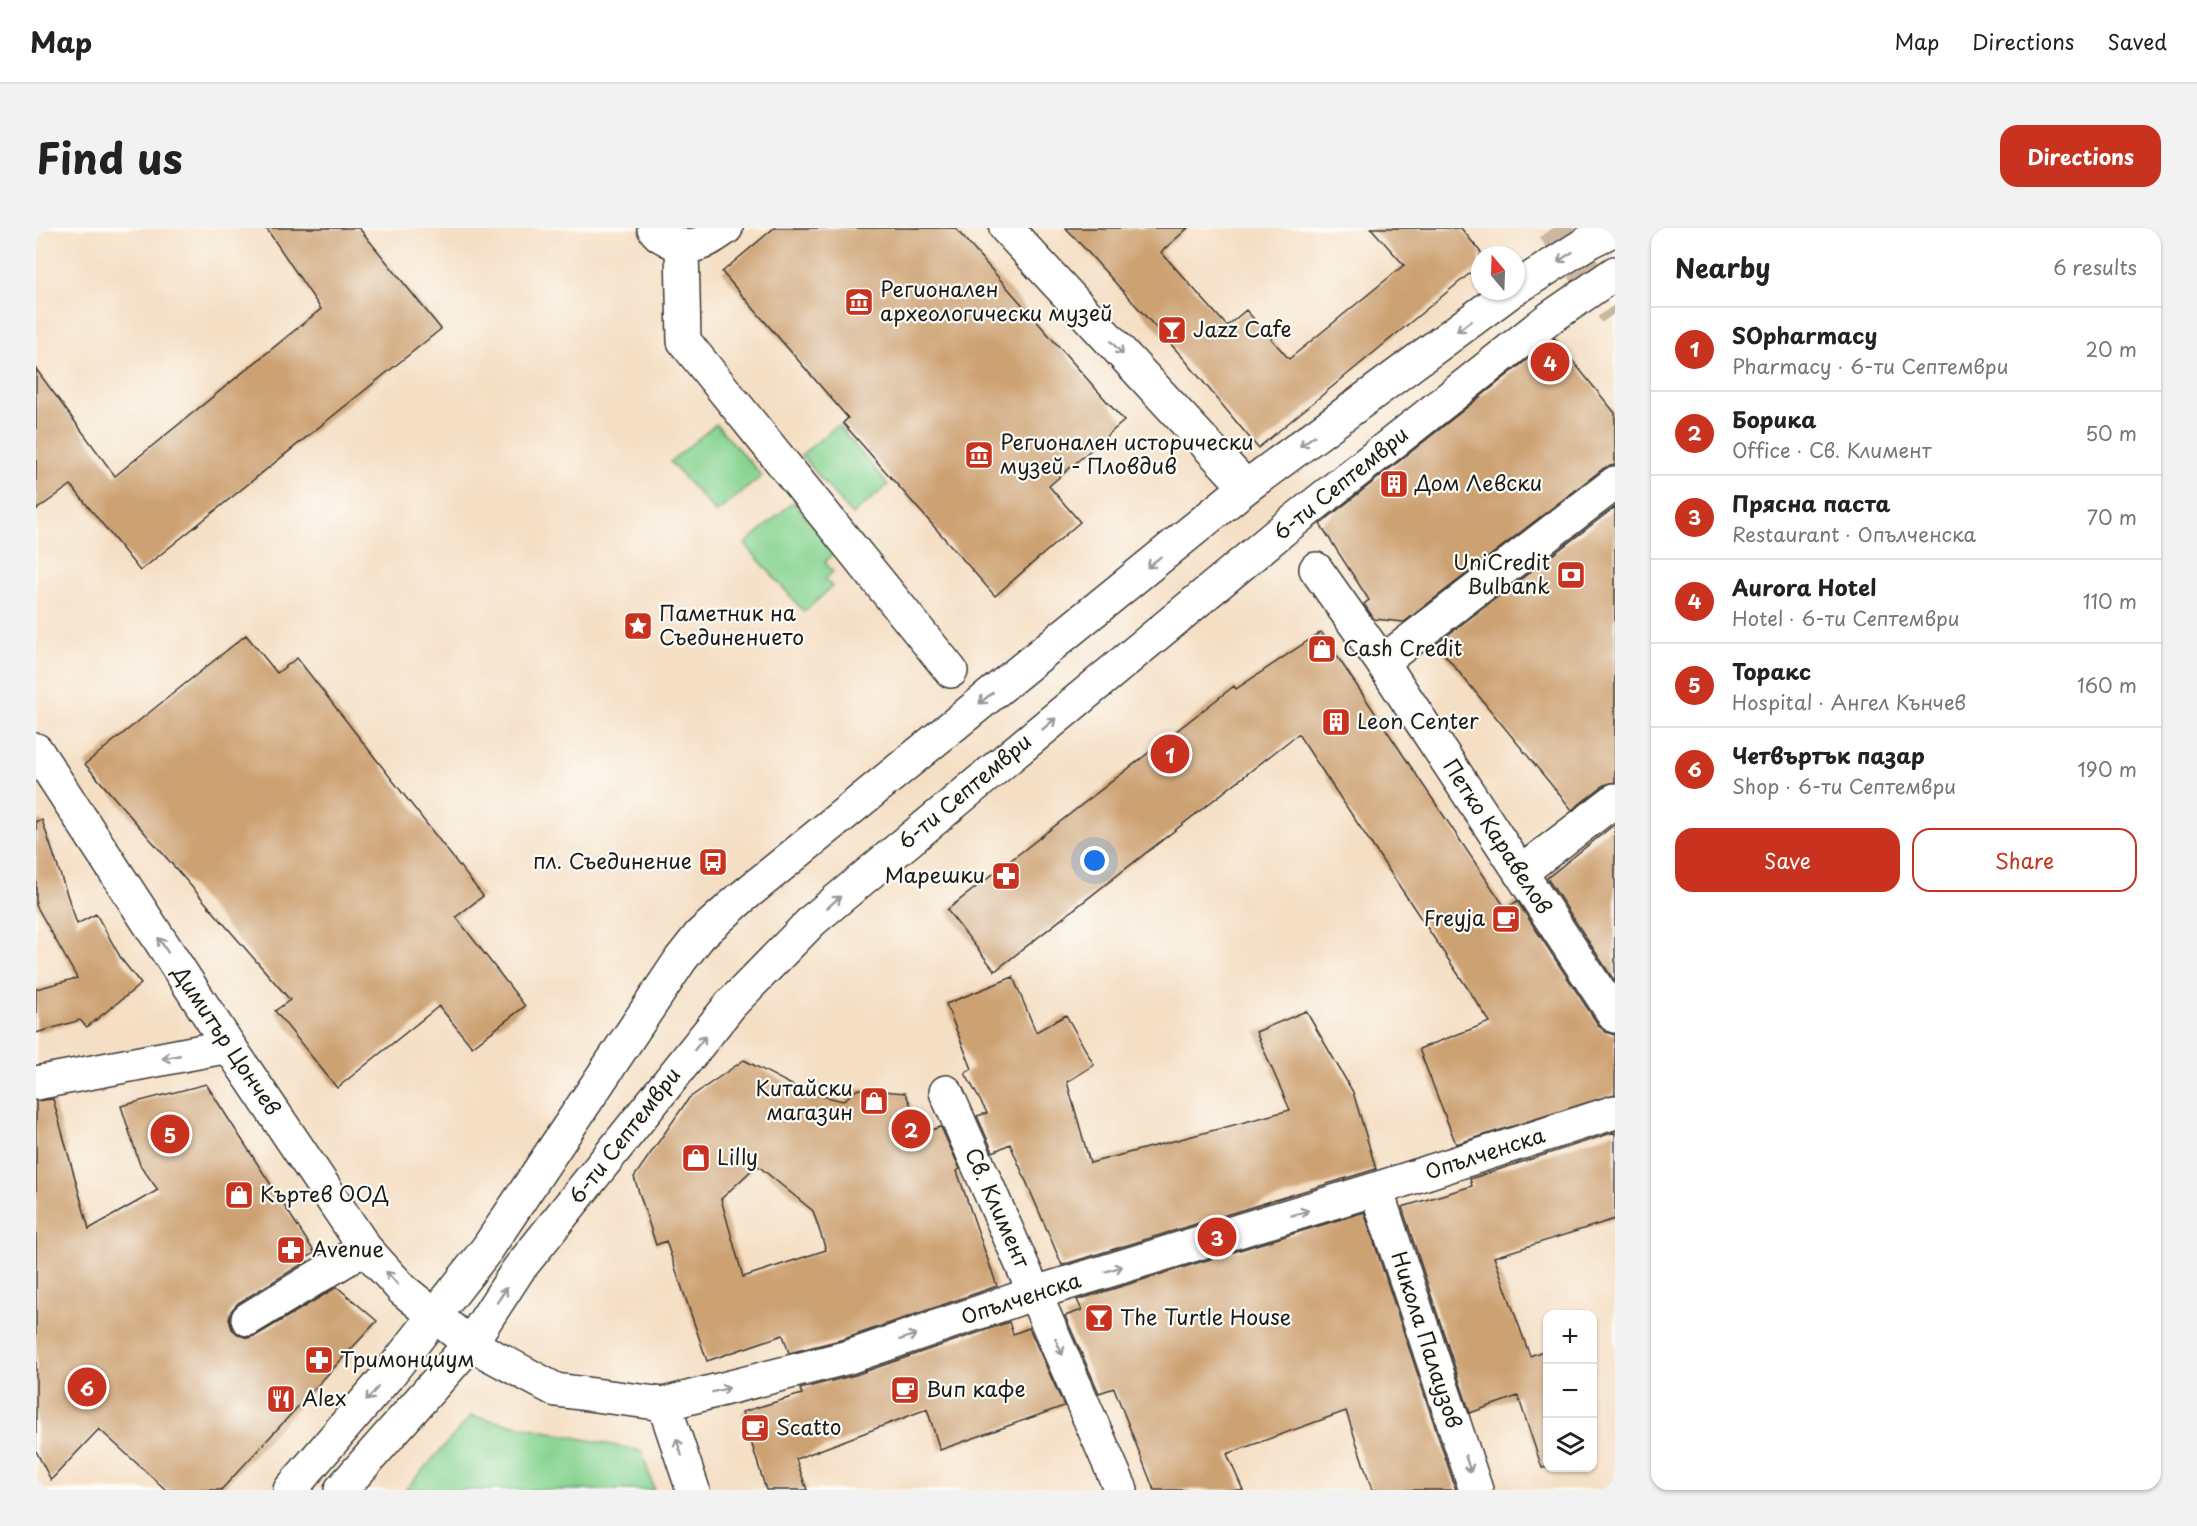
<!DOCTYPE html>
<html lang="en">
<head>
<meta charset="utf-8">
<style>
  body { margin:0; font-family:"Playpen Sans",sans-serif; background:#f2f2f2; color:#222 }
  .controls { position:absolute; right:18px; bottom:18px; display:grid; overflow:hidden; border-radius:12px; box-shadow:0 2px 4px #0004 }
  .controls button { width:54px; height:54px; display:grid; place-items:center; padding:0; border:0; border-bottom:2px solid #e0e0e0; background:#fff; color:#222; font:30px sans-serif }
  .compass { position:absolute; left:1435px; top:18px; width:54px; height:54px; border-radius:50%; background:#fff; box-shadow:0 2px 4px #0004; rotate:341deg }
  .you { position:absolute; left:1059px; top:633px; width:21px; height:21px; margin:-15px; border:4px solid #fff; border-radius:50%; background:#1a73e8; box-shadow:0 0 0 9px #1a73e833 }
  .badge { display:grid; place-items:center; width:39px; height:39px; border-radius:50%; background:#c8321e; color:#fff; font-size:20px; font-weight:700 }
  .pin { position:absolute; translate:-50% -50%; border:3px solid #fff; box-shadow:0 2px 6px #0006 }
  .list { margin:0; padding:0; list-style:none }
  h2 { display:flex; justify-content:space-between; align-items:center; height:78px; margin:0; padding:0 24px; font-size:26px }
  h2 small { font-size:20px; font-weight:400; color:#767676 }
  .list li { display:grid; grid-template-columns:39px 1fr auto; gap:18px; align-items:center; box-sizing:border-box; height:84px; padding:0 24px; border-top:2px solid #e0e0e0 }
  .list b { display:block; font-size:22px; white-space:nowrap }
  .list p { margin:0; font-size:20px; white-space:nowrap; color:#767676 }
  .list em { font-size:20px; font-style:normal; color:#767676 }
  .actions { display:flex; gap:12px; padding:18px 24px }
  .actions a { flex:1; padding:14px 0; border:2px solid #c8321e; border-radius:18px; text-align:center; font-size:21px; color:#c8321e }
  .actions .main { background:#c8321e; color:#fff }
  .icon { flex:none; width:33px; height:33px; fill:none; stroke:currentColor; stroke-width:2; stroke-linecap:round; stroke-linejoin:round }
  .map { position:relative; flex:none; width:1579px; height:1262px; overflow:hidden; border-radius:18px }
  header { display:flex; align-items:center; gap:36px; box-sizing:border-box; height:84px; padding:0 30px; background:#fff; border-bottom:2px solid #e0e0e0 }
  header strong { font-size:28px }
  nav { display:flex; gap:33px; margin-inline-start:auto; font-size:21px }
  .intro { display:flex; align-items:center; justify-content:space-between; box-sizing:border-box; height:144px; padding:0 36px }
  h1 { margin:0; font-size:42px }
  .button { padding:15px 27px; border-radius:18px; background:#c8321e; color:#fff; font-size:21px; font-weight:700 }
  main { display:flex; gap:36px; padding:0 36px }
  aside { flex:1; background:#fff; border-radius:18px; box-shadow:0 2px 4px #0004 }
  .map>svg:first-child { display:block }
</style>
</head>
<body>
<header>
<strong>Map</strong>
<nav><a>Map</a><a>Directions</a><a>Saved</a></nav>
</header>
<div class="intro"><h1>Find us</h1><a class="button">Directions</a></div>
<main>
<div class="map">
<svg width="1579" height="1262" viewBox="0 0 1579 1262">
  <rect width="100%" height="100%" fill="#fdfcf7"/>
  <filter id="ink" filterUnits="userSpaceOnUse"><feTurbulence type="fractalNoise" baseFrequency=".0167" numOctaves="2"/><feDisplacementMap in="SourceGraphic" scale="12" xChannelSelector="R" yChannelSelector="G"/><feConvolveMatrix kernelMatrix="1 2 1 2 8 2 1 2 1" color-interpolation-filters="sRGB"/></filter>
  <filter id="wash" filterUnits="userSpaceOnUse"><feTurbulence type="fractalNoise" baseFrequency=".008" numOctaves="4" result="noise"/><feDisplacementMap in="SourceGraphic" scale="24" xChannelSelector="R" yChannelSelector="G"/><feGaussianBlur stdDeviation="1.35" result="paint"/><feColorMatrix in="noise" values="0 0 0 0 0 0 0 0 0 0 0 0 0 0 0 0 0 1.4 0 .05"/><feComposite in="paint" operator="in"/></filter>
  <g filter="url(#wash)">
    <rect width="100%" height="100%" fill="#f5dfc4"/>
    <!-- green -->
    <path fill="#88d492" stroke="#527857" stroke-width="1.5" d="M680 196 726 248 680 285 634 234Z
      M802 197 852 257 816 287 765 227Z
      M757 274 800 323 789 334 797 344 789 351 796 359 768 384 709 316Z
      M435 1188 606 1223 618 1262H369Z"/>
    <g id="blocks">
      <!-- building -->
      <path fill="#cda273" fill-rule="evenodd" d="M230 0H323L405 101 104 343 35 257 0 282V141L79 248 285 81Z
        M738 0H919L1088 193 1013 258 1044 294 959 368 807 195 812 190 686 44Z
        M1030 0H1152L1125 24 1191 98 1210 82 1253 131 1368 37 1335 0H1425L1447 27H1444V37L1222 220 1149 132Z
        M1518 110 1579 185V237L1568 240 1368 394 1338 391 1328 376 1333 372 1284 296Z
        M1579 279V554L1568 557 1536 582 1400 416Z
        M1285 404 1470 681 1481 673 1563 798 1570 804 1579 807V866L1420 916 1383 821 1454 794 1262 506 959 743 911 682 1198 458 1200 461Z
        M210 407 241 445 261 430 447 668 420 689 489 778 436 819 403 778 301 860 239 783 254 772 49 536Z
        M6 592 41 696 60 686 86 732 105 756 51 799 44 792 0 805V761L41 750 0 677V593Z
        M1579 596V754L1511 650Z
        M977 749 1000 804 1030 787 1058 837 1031 854 1054 935 1254 882 1220 804 1270 783 1317 864 1340 941 1026 1037 974 916 957 924 941 888 951 885 929 845 936 841 910 776Z
        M708 832 769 864 807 873 822 861 869 865 888 904 905 899 924 941 921 943 961 1058 808 1111 753 1125 747 1107 671 1133 630 1013 620 1017 598 949 653 870ZM721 937 777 983 790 1022 707 1049 685 971Z
        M170 856 279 1025 268 1031 271 1033 202 1075 195 1083 193 1091 196 1101 203 1107 212 1110 221 1107 301 1059 341 1093 185 1262H130L63 1201 15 1252 0 1223V873L17 871 53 1001 122 962 104 937 85 878Z
        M1579 904V991L1458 1029 1494 1128 1512 1121V1239L1506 1240 1482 1168 1434 1185 1366 979 1436 958 1434 951Z
        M1328 984 1420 1262H1336L1310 1183 1191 1226 1207 1262H1118L1078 1160 1063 1165 1029 1088 1046 1082 1041 1072Z
        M973 1094 977 1106 993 1100 1028 1178 904 1222 891 1181 760 1231 771 1262H730L706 1184 766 1166 764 1161 819 1147Z"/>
    </g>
  </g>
  <g filter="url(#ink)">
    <use href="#blocks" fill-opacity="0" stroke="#3d3935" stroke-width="1.5"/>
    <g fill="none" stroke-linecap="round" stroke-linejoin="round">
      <!-- minor-tunnel -->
      <path stroke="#cab8a2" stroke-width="33" stroke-dasharray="33 16" stroke-linecap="butt" d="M1517 0 1579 85"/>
      <!-- minor casing -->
      <g stroke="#3d3935" stroke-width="36">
        <path id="minor" d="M618 0C622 7 626 8 633 12 656 25 670 14 690 0
          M970 0 1210 259
          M646 19 648 113 915 443
          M1280 341 1346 434 1579 788
          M1346 434 1579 255
          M0 522 193 818 329 1020 367 1062 434 1116 520 1162 628 1176 813 1129 999 1065 1340 961 1579 884
          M1484 645 1579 572
          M0 855 193 818
          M910 864 1085 1262
          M1340 961 1440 1262
          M212 1091 329 1020
          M628 1176 657 1262"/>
      </g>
      <!-- major casing -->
      <g stroke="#3d3935" stroke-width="36">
        <path id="major" d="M1480 60 1554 13 1579 1
          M254 1262 354 1145 451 1021 645 731 664 707 704 671 1210 259 1475 63
          M305 1262 434 1116 482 1042 695 776 777 692 1249 300 1514 90 1579 45"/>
      </g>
      <!-- minor -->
      <use href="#minor" stroke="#fff" stroke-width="33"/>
      <!-- major -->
      <use href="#major" stroke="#fff" stroke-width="33"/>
    </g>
    <!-- one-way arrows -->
    <defs><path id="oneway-shaft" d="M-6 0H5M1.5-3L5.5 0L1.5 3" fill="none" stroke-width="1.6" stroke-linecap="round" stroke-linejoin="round" transform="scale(1.5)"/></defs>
    <g stroke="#999">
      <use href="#oneway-shaft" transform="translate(1529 29) rotate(147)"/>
      <use href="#oneway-shaft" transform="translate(1428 98) rotate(144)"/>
      <use href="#oneway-shaft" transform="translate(1081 120) rotate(47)"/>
      <use href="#oneway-shaft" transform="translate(1271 213) rotate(144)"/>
      <use href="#oneway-shaft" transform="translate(1118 334) rotate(141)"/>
      <use href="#oneway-shaft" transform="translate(950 470) rotate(141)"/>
      <use href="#oneway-shaft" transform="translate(1013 496) rotate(-40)"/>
      <use href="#oneway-shaft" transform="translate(798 674) rotate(-41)"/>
      <use href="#oneway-shaft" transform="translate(127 717) rotate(-123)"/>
      <use href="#oneway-shaft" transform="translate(664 815) rotate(-52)"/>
      <use href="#oneway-shaft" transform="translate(135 829) rotate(169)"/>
      <use href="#oneway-shaft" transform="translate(1264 985) rotate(-17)"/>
      <use href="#oneway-shaft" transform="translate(1078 1041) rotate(-17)"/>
      <use href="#oneway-shaft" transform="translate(356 1050) rotate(-132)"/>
      <use href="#oneway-shaft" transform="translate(466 1067) rotate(-56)"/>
      <use href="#oneway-shaft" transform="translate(872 1109) rotate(-19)"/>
      <use href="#oneway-shaft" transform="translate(1023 1119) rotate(66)"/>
      <use href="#oneway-shaft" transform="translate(685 1162) rotate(-14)"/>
      <use href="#oneway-shaft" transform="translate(336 1166) rotate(131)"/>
      <use href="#oneway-shaft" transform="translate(643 1219) rotate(-108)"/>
      <use href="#oneway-shaft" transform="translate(1432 1236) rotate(72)"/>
    </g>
  </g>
  <!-- icons -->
  <defs>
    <g id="museum-square" transform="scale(1.5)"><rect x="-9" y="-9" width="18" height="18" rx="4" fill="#c8321e" stroke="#fdfcf7"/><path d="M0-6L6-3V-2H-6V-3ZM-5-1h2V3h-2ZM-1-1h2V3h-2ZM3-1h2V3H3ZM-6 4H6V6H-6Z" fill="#fff"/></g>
    <g id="bar-square" transform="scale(1.5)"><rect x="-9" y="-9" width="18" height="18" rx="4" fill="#c8321e" stroke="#fdfcf7"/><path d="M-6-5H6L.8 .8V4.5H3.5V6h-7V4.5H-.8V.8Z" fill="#fff"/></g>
    <g id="building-square" transform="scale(1.5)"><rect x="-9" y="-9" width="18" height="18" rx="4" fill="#c8321e" stroke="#fdfcf7"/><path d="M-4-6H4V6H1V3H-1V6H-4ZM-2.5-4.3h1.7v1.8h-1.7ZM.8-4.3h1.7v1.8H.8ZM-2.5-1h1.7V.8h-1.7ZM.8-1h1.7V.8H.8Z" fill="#fff"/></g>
    <g id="bank-square" transform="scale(1.5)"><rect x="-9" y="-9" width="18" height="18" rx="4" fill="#c8321e" stroke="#fdfcf7"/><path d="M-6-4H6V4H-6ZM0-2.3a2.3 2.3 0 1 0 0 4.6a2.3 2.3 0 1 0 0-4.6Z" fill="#fff"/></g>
    <g id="sight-square" transform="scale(1.5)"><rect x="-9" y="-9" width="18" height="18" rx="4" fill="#c8321e" stroke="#fdfcf7"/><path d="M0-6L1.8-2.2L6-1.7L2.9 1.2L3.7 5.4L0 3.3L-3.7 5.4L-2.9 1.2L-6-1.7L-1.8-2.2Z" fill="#fff"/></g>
    <g id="shop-square" transform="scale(1.5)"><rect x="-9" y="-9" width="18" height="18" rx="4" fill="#c8321e" stroke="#fdfcf7"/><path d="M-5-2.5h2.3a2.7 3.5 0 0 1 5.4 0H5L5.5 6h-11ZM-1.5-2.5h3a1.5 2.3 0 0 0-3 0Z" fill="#fff"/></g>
    <g id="bus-square" transform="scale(1.5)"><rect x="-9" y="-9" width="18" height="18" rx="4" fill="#c8321e" stroke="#fdfcf7"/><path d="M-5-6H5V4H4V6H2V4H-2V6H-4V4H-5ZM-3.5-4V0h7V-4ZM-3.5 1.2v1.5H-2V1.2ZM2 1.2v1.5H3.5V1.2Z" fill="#fff"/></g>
    <g id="pharmacy-square" transform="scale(1.5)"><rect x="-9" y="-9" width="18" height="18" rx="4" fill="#c8321e" stroke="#fdfcf7"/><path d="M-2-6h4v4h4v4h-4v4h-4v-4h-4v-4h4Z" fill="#fff"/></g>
    <g id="cafe-square" transform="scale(1.5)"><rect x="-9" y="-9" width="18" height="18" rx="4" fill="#c8321e" stroke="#fdfcf7"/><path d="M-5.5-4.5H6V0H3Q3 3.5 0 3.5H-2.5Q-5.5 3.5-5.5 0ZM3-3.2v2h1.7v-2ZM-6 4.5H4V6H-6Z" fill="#fff"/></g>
    <g id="restaurant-square" transform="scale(1.5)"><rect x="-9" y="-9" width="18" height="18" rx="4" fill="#c8321e" stroke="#fdfcf7"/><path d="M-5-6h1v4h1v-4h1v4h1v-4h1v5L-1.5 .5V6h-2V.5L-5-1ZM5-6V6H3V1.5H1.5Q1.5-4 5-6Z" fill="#fff"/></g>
  </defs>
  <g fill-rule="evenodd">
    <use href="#museum-square" x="823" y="74"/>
    <use href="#bar-square" x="1136" y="102"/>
    <use href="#museum-square" x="943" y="227"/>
    <use href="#building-square" x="1358" y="256"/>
    <use href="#bank-square" x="1535" y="347"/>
    <use href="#sight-square" x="602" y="398"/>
    <use href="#shop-square" x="1286" y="421"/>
    <use href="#building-square" x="1300" y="494"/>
    <use href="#bus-square" x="677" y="634"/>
    <use href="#pharmacy-square" x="970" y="648"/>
    <use href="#cafe-square" x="1470" y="691"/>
    <use href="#shop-square" x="838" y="873"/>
    <use href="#shop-square" x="660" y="930"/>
    <use href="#shop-square" x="203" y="967"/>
    <use href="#pharmacy-square" x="255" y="1022"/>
    <use href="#bar-square" x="1063" y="1090"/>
    <use href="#pharmacy-square" x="283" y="1132"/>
    <use href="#cafe-square" x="869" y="1162"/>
    <use href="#restaurant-square" x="245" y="1171"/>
    <use href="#cafe-square" x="719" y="1200"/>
  </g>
  <g text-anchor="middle" stroke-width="4.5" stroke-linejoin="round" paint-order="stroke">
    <!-- poi labels -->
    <g font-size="21" fill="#1c1c1c" stroke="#fdfcf7" text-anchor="start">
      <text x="844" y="69">Регионален<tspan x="844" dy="24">археологически музей</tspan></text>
      <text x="1157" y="109">Jazz Cafe</text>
      <text x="964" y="222">Регионален исторически<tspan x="964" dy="24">музей - Пловдив</tspan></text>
      <text x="1379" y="263">Дом Левски</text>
      <text x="1514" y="342" text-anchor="end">UniCredit<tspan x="1514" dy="24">Bulbank</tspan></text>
      <text x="623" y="393">Паметник на<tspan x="623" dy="24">Съединението</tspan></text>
      <text x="1307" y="428">Cash Credit</text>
      <text x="1321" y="501">Leon Center</text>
      <text x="656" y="641" text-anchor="end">пл. Съединение</text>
      <text x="949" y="655" text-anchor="end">Марешки</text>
      <text x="1449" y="698" text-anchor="end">Freyja</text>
      <text x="817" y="868" text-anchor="end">Китайски<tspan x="817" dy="24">магазин</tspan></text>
      <text x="681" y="937">Lilly</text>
      <text x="224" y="974">Къртев ООД</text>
      <text x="276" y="1029">Avenue</text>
      <text x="1084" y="1097">The Turtle House</text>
      <text x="304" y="1139">Тримонциум</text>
      <text x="890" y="1169">Вип кафе</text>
      <text x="266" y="1178">Alex</text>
      <text x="740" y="1207">Scatto</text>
    </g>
    <!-- street labels -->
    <g font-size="21" fill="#1c1c1c" stroke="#fdfcf7">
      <text transform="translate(1305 256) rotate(-39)" y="7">6-ти Септември</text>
      <text transform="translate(929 564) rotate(-40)" y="7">6-ти Септември</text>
      <text transform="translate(1461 609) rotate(57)" y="7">Петко Каравелов</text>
      <text transform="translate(190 813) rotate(56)" y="7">Димитър Цончев</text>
      <text transform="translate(589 908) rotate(-52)" y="7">6-ти Септември</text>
      <text transform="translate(1449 926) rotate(-18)" y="7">Опълченска</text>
      <text transform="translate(961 980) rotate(66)" y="7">Св. Климент</text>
      <text transform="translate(985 1071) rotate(-18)" y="7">Опълченска</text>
      <text transform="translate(1390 1112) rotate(72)" y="7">Никола Палаузов</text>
    </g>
  </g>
</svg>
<div class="controls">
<button>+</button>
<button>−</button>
<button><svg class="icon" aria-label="layers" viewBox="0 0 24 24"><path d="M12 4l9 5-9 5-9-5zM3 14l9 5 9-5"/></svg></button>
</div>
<svg class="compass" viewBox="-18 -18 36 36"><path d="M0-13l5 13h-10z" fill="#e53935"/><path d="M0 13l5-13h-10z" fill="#767676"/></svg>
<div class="you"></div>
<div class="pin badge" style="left:1134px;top:526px">1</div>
<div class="pin badge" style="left:875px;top:901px">2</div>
<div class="pin badge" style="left:1181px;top:1009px">3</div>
<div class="pin badge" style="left:1514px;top:134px">4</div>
<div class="pin badge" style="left:134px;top:906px">5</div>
<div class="pin badge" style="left:51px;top:1159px">6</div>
</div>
<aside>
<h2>Nearby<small>6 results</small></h2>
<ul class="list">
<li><span class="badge">1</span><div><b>SOpharmacy</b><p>Pharmacy · 6-ти Септември</p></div><em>20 m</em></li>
<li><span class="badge">2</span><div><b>Борика</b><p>Office · Св. Климент</p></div><em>50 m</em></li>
<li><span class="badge">3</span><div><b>Прясна паста</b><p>Restaurant · Опълченска</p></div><em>70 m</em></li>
<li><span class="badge">4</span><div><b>Aurora Hotel</b><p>Hotel · 6-ти Септември</p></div><em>110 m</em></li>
<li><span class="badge">5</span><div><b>Торакс</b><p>Hospital · Ангел Кънчев</p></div><em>160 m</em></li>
<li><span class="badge">6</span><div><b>Четвъртък пазар</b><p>Shop · 6-ти Септември</p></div><em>190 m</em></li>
</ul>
<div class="actions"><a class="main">Save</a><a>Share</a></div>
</aside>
</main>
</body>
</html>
